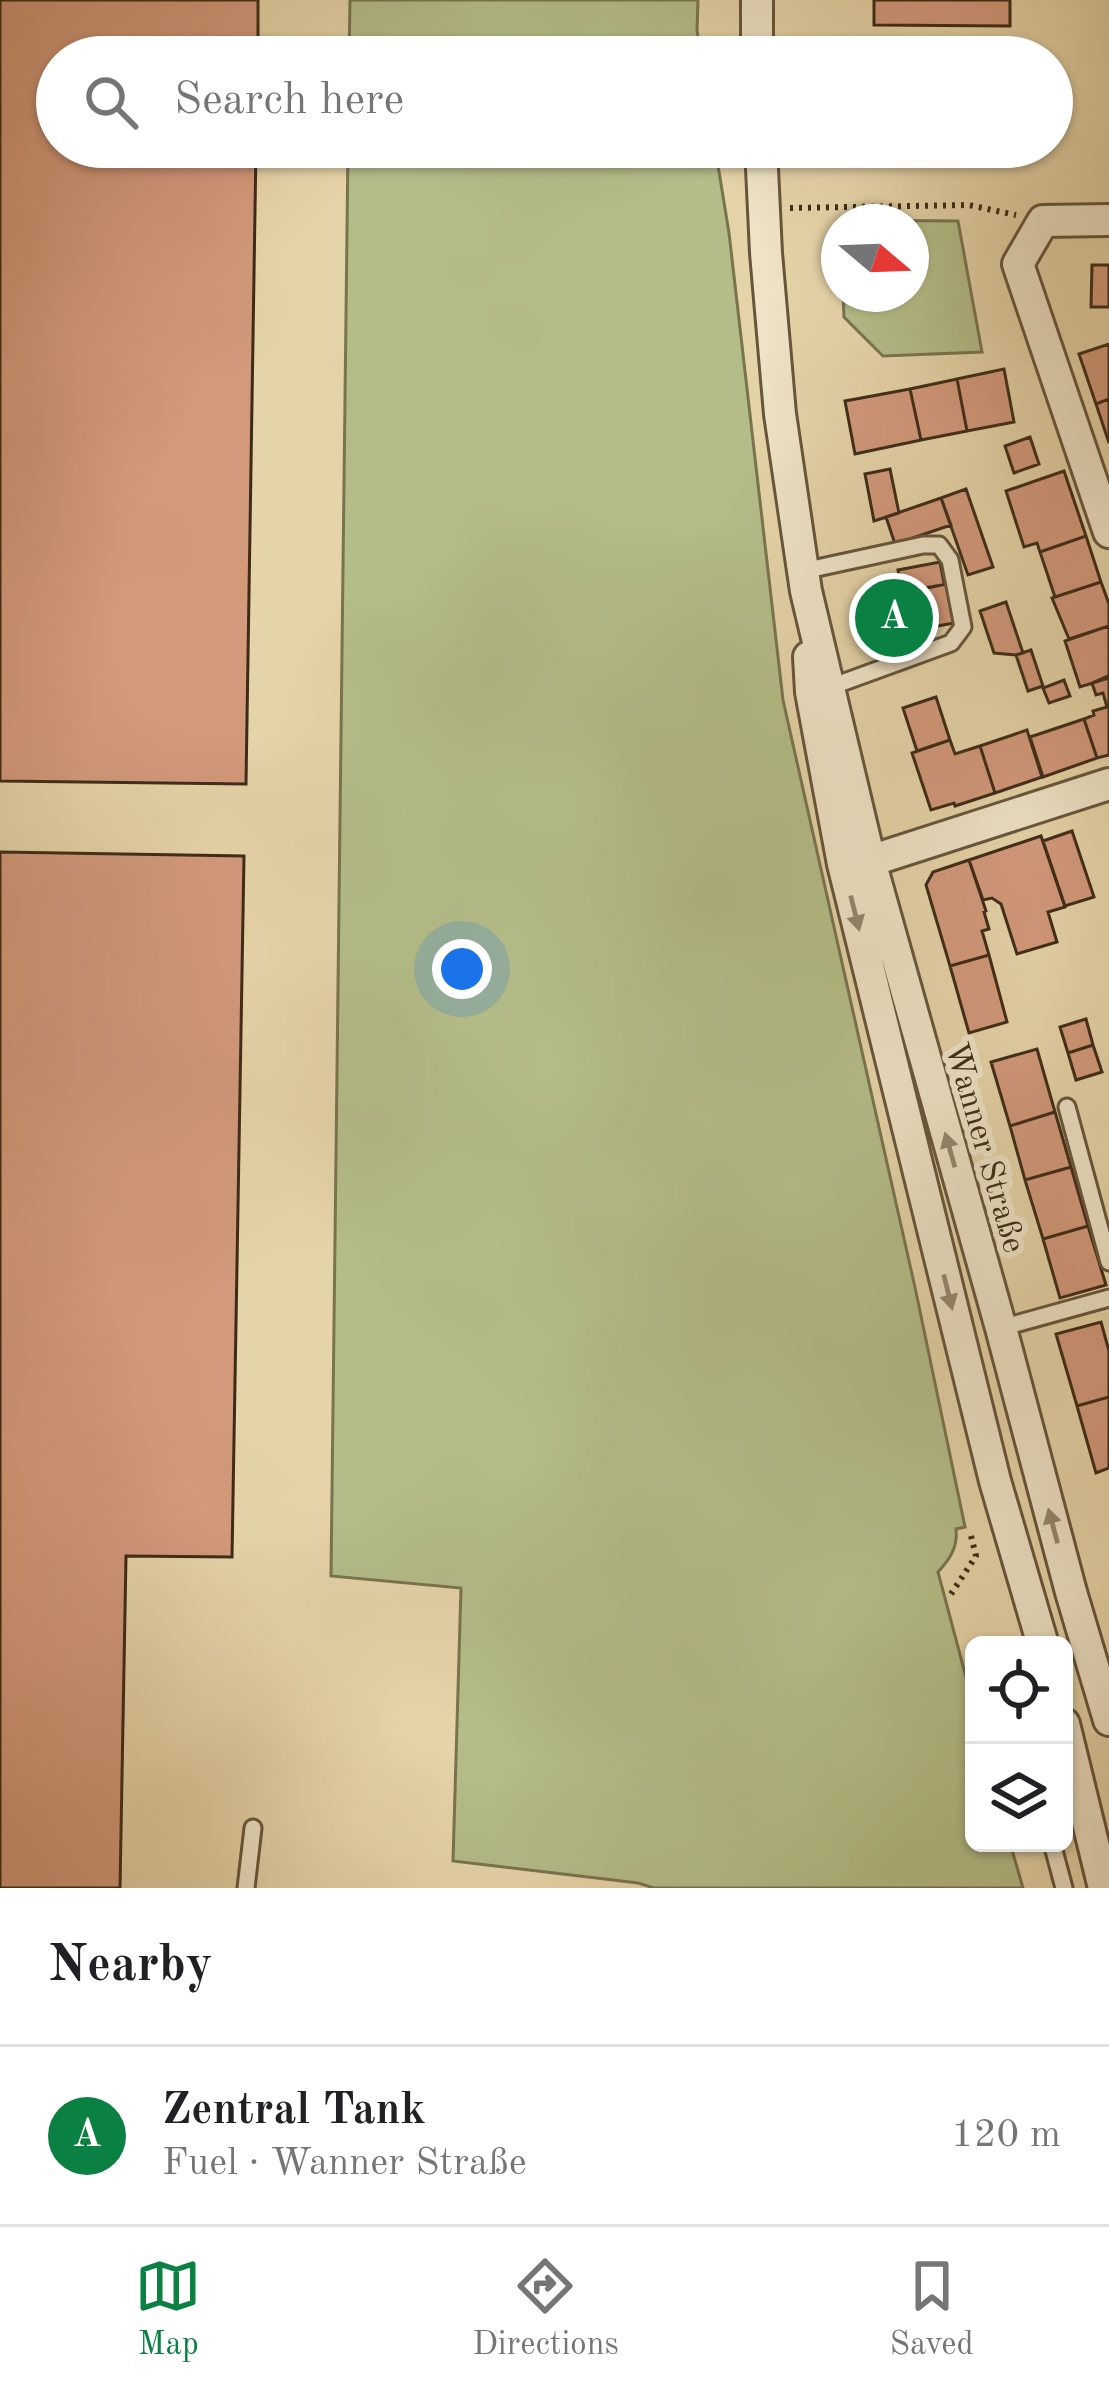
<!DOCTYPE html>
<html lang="en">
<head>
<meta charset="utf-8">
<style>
  body { margin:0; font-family:"Old Standard TT",serif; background:#f2f2f2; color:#202124 }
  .controls { position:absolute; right:36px; bottom:36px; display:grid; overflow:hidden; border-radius:18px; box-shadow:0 3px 9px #0004 }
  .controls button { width:108px; height:108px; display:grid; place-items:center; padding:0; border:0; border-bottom:3px solid #e0e0e0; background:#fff; color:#202124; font:60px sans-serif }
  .compass { position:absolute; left:821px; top:204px; width:108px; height:108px; border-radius:50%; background:#fff; box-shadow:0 3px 9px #0004; rotate:109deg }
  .you { position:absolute; left:462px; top:969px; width:42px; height:42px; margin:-30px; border:9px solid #fff; border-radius:50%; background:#1a73e8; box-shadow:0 0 0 18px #1a73e833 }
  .badge { display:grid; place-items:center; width:78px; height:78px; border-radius:50%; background:#0b8043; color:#fff; font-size:39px; font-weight:700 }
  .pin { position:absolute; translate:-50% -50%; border:6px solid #fff; box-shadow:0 3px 12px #0006 }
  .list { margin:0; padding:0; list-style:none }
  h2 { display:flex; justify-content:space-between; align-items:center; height:156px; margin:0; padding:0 48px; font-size:51px }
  h2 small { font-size:39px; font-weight:400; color:#757577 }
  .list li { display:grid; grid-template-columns:78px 1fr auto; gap:36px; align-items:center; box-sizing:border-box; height:180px; padding:0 48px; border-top:3px solid #e0e0e0 }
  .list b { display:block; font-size:45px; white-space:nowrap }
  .list p { margin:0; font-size:39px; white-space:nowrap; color:#757577 }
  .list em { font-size:39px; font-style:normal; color:#757577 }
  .icon { flex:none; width:66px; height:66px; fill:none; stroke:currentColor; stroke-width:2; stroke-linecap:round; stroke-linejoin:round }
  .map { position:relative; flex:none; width:1109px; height:1888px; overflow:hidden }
  .search { position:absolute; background:#fff; box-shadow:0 3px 9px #0004; left:36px; right:36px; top:36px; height:132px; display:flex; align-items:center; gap:30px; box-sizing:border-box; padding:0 42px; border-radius:66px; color:#757577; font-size:45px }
  .sheet { height:336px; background:#fff }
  nav { display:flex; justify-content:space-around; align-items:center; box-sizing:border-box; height:168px; border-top:3px solid #e0e0e0; background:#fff; font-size:33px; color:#757577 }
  nav a { display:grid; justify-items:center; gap:6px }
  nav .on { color:#0b8043 }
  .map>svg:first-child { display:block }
</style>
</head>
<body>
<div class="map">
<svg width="1109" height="1888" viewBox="0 0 1109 1888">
  <rect width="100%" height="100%" fill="#e5d4a8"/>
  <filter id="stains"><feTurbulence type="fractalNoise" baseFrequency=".00167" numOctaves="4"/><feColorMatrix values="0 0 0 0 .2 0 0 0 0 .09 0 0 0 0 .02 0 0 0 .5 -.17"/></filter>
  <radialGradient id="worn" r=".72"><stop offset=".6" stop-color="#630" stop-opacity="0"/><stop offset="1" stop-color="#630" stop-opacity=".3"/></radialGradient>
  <!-- green -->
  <path fill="#b4bd88" stroke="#787450" stroke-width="3" d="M350 0H698L697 31 701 57H349Z
    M348 147H715L729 233 783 700 916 1292 965 1527 956 1529C958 1547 950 1559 938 1572L974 1707V1843H1010L1023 1888H654L638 1883 453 1861 461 1588 331 1576Z
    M841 220 958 221 982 352 883 356 844 317 843 294H911V222Z"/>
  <!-- building -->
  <path fill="#d2997b" stroke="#3d2b17" stroke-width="3" d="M0 0H258V57H57V147H256L246 784 0 781Z
    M874 0H1010V26L874 25Z
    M1092 265H1109V307H1091Z
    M1109 344V399L1096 404 1079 354Z
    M1004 369 1014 422 967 431 957 379Z
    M957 379 967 431 921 440 910 389Z
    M910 389 921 440 855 454 845 401Z
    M1109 399V443L1096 404Z
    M1030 437 1039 464 1014 473 1005 446Z
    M890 469 899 513 874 521 865 474Z
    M1064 471 1086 536 1040 552 1037 543 1024 547 1006 491Z
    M966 489 993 567 968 575 941 498Z
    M941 498 951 525 895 544 886 517Z
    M1086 536 1101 582 1055 597 1040 552Z
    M940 562 944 583 947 584 903 593 898 570Z
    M1101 582 1109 604V626L1069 639 1052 598Z
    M947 584 954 623 916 630 909 591Z
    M902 597 910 645 880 651 871 602Z
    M1006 602 1023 653 1016 655 994 653 980 611Z
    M1109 626V678L1080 687 1065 641Z
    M1031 650 1043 686 1028 691 1016 655Z
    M1108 676H1109V755L1097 758 1084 719 1094 715 1093 711 1107 707 1103 693 1096 695 1092 683Z
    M1064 680 1070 696 1049 703 1043 688Z
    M936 697 950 740 917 751 903 708Z
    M1084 719 1097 758 1043 777 1030 737Z
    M1027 730 1042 777 995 793 980 746Z
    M950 740 955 754 980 746 995 793 955 806 954 803 931 810 912 753Z
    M1072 831 1094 897 1065 906 1043 841Z
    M1041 836 1065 907 1048 912 1057 942 1017 954 1001 904 992 898 983 900 969 860Z
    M0 852 244 856 232 1557 126 1556 120 1888H0Z
    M969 860 986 911 984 912 989 929 982 931 989 955 950 966 926 885 933 872Z
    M989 955 1007 1022 969 1033 950 966Z
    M1086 1019 1093 1045 1068 1053 1060 1027Z
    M1093 1045 1102 1072 1076 1080 1068 1053Z
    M1037 1049 1055 1112 1010 1126 991 1062Z
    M1055 1112 1071 1167 1025 1180 1010 1126Z
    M1071 1167 1088 1226 1043 1239 1025 1180Z
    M1088 1226 1106 1285 1060 1298 1043 1239Z
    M1101 1322 1109 1351V1397L1077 1406 1056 1334Z
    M1109 1397V1468L1096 1473 1077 1406Z"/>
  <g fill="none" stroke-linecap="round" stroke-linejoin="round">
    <!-- lane casing -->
    <g stroke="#67553b" stroke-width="21">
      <path id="lane" d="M803 571 923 545H939L950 560 963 627 951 643 825 689
        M1067 1107 1109 1262
        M1001 1328 1109 1298
        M1052 1843 1064 1888
        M246 1888 253 1828"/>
    </g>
    <!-- street casing -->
    <g stroke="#67553b" stroke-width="36">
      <path id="street" d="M757 0V57
        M761 147 766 253 780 414 806 591 870 861 1001 1328 1071 1592 1109 1720
        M1109 220 1043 221 1018 264 1109 532
        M809 657 811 692 843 864 995 1481 1043 1645
        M855 862 870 861 1109 784
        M1064 1724 1104 1888"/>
    </g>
    <!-- path -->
    <path stroke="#3d2b17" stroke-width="6" stroke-dasharray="3 6" stroke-linecap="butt" d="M790 208 969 205 1016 215
      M951 1594 976 1556 971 1536"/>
    <!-- lane -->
    <use href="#lane" stroke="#eee3c6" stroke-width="15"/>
    <!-- street -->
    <use href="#street" stroke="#eee3c6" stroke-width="30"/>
  </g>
  <!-- one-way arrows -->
  <defs><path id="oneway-solid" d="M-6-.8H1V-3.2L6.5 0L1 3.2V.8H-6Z" transform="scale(3)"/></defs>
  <g fill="#96876e">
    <use href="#oneway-solid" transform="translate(855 913) rotate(76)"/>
    <use href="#oneway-solid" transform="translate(950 1150) rotate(-106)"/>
    <use href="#oneway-solid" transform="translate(948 1292) rotate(76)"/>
    <use href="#oneway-solid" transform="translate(1053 1526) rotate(-105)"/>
  </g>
  <g text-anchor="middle" stroke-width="12" stroke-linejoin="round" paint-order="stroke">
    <!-- street labels -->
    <g font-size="33" fill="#3d2b17" stroke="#eee3c6">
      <text transform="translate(987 1147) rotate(74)" y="12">Wanner Straße</text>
    </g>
  </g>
  <rect width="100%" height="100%" filter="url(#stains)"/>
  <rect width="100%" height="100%" fill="url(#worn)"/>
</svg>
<div class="controls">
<button><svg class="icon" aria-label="locate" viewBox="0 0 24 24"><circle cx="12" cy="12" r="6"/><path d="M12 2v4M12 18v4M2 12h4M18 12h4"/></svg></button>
<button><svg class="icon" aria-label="layers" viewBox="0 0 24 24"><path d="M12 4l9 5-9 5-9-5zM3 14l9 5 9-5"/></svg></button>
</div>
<svg class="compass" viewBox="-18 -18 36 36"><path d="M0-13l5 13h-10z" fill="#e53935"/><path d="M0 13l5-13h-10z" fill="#757577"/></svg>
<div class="you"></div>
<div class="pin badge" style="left:894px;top:618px">A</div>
<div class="search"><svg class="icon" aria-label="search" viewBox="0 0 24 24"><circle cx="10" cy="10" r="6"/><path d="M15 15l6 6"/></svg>Search here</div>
</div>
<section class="sheet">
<h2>Nearby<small></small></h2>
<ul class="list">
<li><span class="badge">A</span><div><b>Zentral Tank</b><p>Fuel · Wanner Straße</p></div><em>120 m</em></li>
</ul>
</section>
<nav>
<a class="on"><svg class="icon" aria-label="map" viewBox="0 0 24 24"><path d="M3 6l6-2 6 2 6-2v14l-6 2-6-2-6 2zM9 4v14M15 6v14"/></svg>Map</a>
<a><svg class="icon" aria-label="directions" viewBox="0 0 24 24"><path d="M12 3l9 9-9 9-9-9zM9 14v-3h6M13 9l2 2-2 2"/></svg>Directions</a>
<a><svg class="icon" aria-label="saved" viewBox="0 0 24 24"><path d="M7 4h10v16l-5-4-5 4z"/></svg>Saved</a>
</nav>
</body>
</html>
